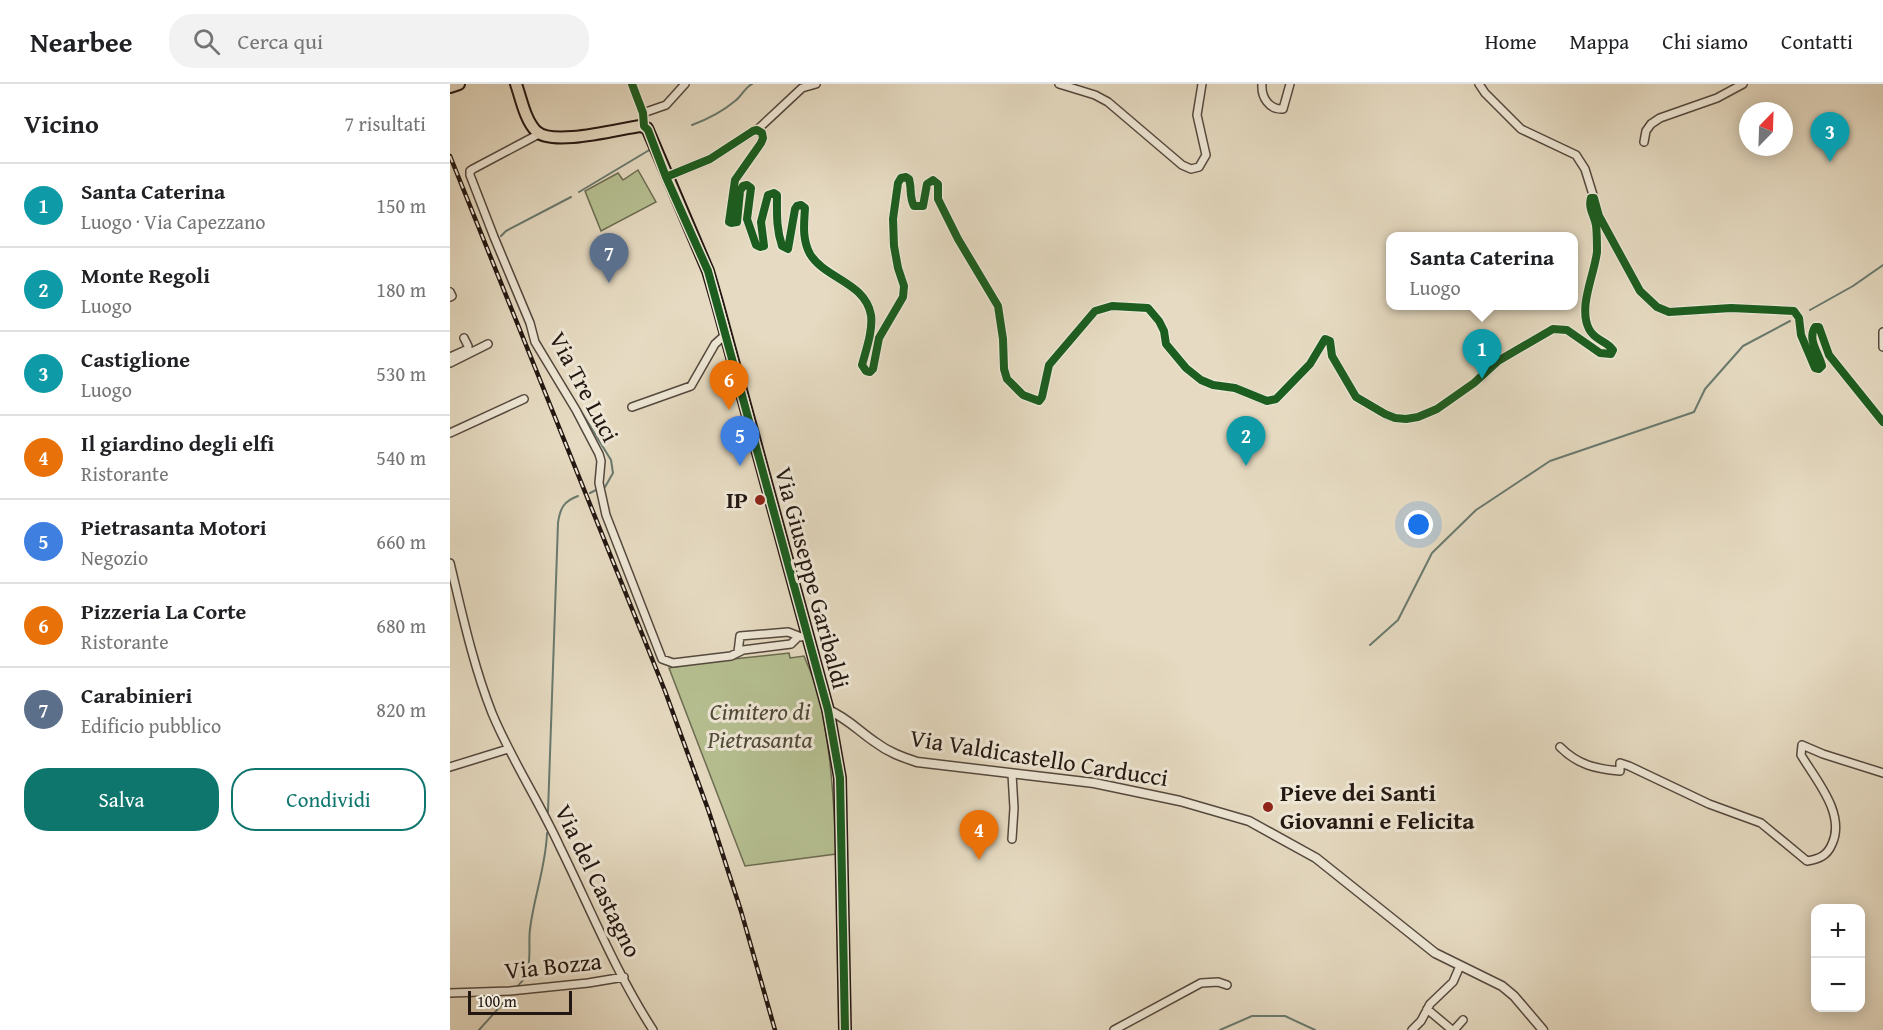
<!DOCTYPE html>
<html lang="it">
<head>
<meta charset="utf-8">
<style>
  body { margin:0; font-family:"Gentium Book Plus",serif; background:#f2f2f2; color:#202124 }
  .controls { position:absolute; right:18px; bottom:18px; display:grid; overflow:hidden; border-radius:12px; box-shadow:0 3px 15px #0003 }
  .controls button { width:54px; height:54px; display:grid; place-items:center; padding:0; border:0; border-bottom:2px solid #e0e0e0; background:#fff; color:#202124; font:30px sans-serif }
  .compass { position:absolute; left:1289px; top:18px; width:54px; height:54px; border-radius:50%; background:#fff; box-shadow:0 3px 15px #0003; rotate:23deg }
  .scale { position:absolute; left:18px; bottom:15px; width:104px; box-sizing:border-box; padding-left:6px; border:3px solid #231712; border-top:0; font-size:16px; line-height:21px; white-space:nowrap; color:#231712; -webkit-text-stroke:4px #efe8d7; paint-order:stroke }
  .you { position:absolute; left:969px; top:441px; width:21px; height:21px; margin:-15px; border:4px solid #fff; border-radius:50%; background:#1a73e8; box-shadow:0 0 0 9px #1a73e833 }
  .badge { display:grid; place-items:center; width:39px; height:39px; border-radius:50%; background:#0f766e; color:#fff; font-size:20px; font-weight:700 }
  .pin { position:absolute; translate:-50% -50px; filter:drop-shadow(0 2px 3px #0008) }
  .pin::after { content:''; position:absolute; top:32px; width:21px; height:18px; background:inherit; clip-path:polygon(0 0,100% 0,50% 100%) }
  .popup { position:absolute; left:936px; top:148px; width:192px; height:78px; box-sizing:border-box; display:grid; place-content:center; border-radius:12px; background:#fff; filter:drop-shadow(0 2px 4px #0005); font-size:20px; white-space:nowrap; color:#757577 }
  .popup b { font-size:22px; color:#202124 }
  .popup::after { content:''; position:absolute; left:50%; top:100%; margin-left:-12px; border:12px solid transparent; border-top-color:#fff }
  .list { margin:0; padding:0; list-style:none }
  h2 { display:flex; justify-content:space-between; align-items:center; height:78px; margin:0; padding:0 24px; font-size:26px }
  h2 small { font-size:20px; font-weight:400; color:#757577 }
  .list li { display:grid; grid-template-columns:39px 1fr auto; gap:18px; align-items:center; box-sizing:border-box; height:84px; padding:0 24px; border-top:2px solid #e0e0e0 }
  .list b { display:block; font-size:22px; white-space:nowrap }
  .list p { margin:0; font-size:20px; white-space:nowrap; color:#757577 }
  .list em { font-size:20px; font-style:normal; color:#757577 }
  .actions { display:flex; gap:12px; padding:18px 24px }
  .actions a { flex:1; padding:14px 0; border:2px solid #0f766e; border-radius:24px; text-align:center; font-size:21px; color:#0f766e }
  .actions .main { background:#0f766e; color:#fff }
  .icon { flex:none; width:33px; height:33px; fill:none; stroke:currentColor; stroke-width:2; stroke-linecap:round; stroke-linejoin:round }
  .map { position:relative; flex:none; width:1433px; height:946px; overflow:hidden }
  header { display:flex; align-items:center; gap:36px; box-sizing:border-box; height:84px; padding:0 30px; background:#fff; border-bottom:2px solid #e0e0e0 }
  header strong { font-size:28px }
  nav { display:flex; gap:33px; margin-inline-start:auto; font-size:21px }
  .search { width:420px; height:54px; background:#f2f2f2; display:flex; align-items:center; gap:15px; box-sizing:border-box; padding:0 21px; border-radius:24px; color:#757577; font-size:22px }
  main { display:flex }
  aside { flex:1; background:#fff }
  .map>svg:first-child { display:block }
</style>
</head>
<body>
<header>
<strong>Nearbee</strong>
<div class="search"><svg class="icon" aria-label="search" viewBox="0 0 24 24"><circle cx="10" cy="10" r="6"/><path d="M15 15l6 6"/></svg>Cerca qui</div>
<nav><a>Home</a><a>Mappa</a><a>Chi siamo</a><a>Contatti</a></nav>
</header>
<main>
<aside>
<h2>Vicino<small>7 risultati</small></h2>
<ul class="list">
<li><span class="badge" style="background:#0f9aa8">1</span><div><b>Santa Caterina</b><p>Luogo · Via Capezzano</p></div><em>150 m</em></li>
<li><span class="badge" style="background:#0f9aa8">2</span><div><b>Monte Regoli</b><p>Luogo</p></div><em>180 m</em></li>
<li><span class="badge" style="background:#0f9aa8">3</span><div><b>Castiglione</b><p>Luogo</p></div><em>530 m</em></li>
<li><span class="badge" style="background:#e8710a">4</span><div><b>Il giardino degli elfi</b><p>Ristorante</p></div><em>540 m</em></li>
<li><span class="badge" style="background:#3f7fe0">5</span><div><b>Pietrasanta Motori</b><p>Negozio</p></div><em>660 m</em></li>
<li><span class="badge" style="background:#e8710a">6</span><div><b>Pizzeria La Corte</b><p>Ristorante</p></div><em>680 m</em></li>
<li><span class="badge" style="background:#5c6f8a">7</span><div><b>Carabinieri</b><p>Edificio pubblico</p></div><em>820 m</em></li>
</ul>
<div class="actions"><a class="main">Salva</a><a>Condividi</a></div>
</aside>
<div class="map">
<svg width="1433" height="946" viewBox="0 0 1433 946">
  <rect width="100%" height="100%" fill="#e6dbc2"/>
  <filter id="stains"><feTurbulence type="fractalNoise" baseFrequency=".00333" numOctaves="4"/><feColorMatrix values="0 0 0 0 .2 0 0 0 0 .09 0 0 0 0 .02 0 0 0 .5 -.17"/></filter>
  <radialGradient id="worn" r=".72"><stop offset=".6" stop-color="#630" stop-opacity="0"/><stop offset="1" stop-color="#630" stop-opacity=".3"/></radialGradient>
  <!-- green -->
  <path fill="#b6c092" stroke="#6c6c52" stroke-width="1.5" d="M188 86 206 118 151 147 135 107 168 89 173 96Z
    M339 569 340 574 354 572C360 587 367 601 370 616 381 667 384 719 386 770L295 782 219 584 255 578Z"/>
  <g fill="none" stroke-linecap="round" stroke-linejoin="round">
    <!-- stream -->
    <path stroke="#697a6f" stroke-width="2" d="M242 41C258 35 272 28 285 17 292 12 294 4 302 0
      M129 108 201 65
      M51 152 56 147 121 113
      M1360 226 1403 202 1433 181
      M89 257 105 285
      M113 298 161 376 163 389 155 403
      M140 409 146 406
      M920 561 948 536 982 469 1026 426 1100 377 1244 328 1255 305 1293 262 1340 237
      M98 728 108 439C110 424 114 417 128 412
      M67 903C69 900 74 896 76 892 82 878 78 860 80 845 84 812 96 782 97 749
      M29 946 55 917
      M770 946 802 932H835L865 946"/>
    <!-- minor casing -->
    <g stroke="#54483e" stroke-width="10">
      <path id="minor" d="M182 0 193 29 194 42
        M609 0 645 11 658 18 732 81 741 85 749 83 756 71 747 31 752 0
        M812 0C811 13 819 26 833 25L840 0
        M1029 0 1035 9 1071 45 1126 71 1135 85 1144 114
        M193 29 216 21 235 0
        M307 46 352 4 366 0
        M89 50 23 85 20 87V91L44 153 80 239 85 258 126 326 149 370 151 377 149 399 156 431 212 575 223 579 281 572 293 566 341 560 348 553
        M1194 58 1196 47 1201 40 1210 34 1267 14 1293 0
        M216 93 260 75 303 47 307 46 312 49 313 54 311 59 285 96 279 138 281 139 287 138 290 107 293 102 297 101 301 104 297 135 306 161 310 163 314 162 311 138 318 111 324 109 327 111C327 129 326 144 332 162L338 165 345 125 347 122 351 121 355 124C354 140 352 155 360 170 375 195 415 198 421 231 423 247 416 266 412 281L416 287 420 288 423 285 429 254 453 213 454 202 448 184 444 162 443 135 448 99 451 94 456 93 459 95C462 105 459 113 464 122H473L477 100 483 96 488 100V115L508 155 548 222 553 255 554 285 557 295 573 311 589 317 592 313 599 281 645 227 662 222 698 224 709 237 714 247 716 260 736 284 751 296 763 301 785 304 817 317 826 315 860 280 875 255 880 257 882 272 906 313 935 330 945 334 956 335 968 333 987 325 1024 299 1048 277 1103 245 1117 246 1150 269 1161 270 1163 266C1156 256 1145 257 1139 245 1128 223 1144 192 1147 168 1147 160 1147 149 1146 141 1144 131 1138 124 1141 114H1144L1149 132 1190 207 1207 223 1219 228 1281 224 1344 227 1349 234 1351 251 1365 284 1369 285 1372 282C1369 269 1357 256 1365 243H1369L1379 271 1433 338
        M0 208 2 212 0 213
        M1433 248V263
        M0 273 18 265V262L14 254
        M0 279 38 260
        M182 323 241 302 265 260 275 251
        M0 349 74 315
        M0 479C12 529 23 581 42 629 61 675 89 717 110 763 140 824 166 889 203 946
        M288 568 290 552 338 548 351 553
        M1110 663C1128 681 1146 685 1170 687V679L1179 682 1259 720 1311 739 1357 777C1369 775 1377 772 1382 760 1396 730 1366 696 1351 671L1352 661 1373 670 1433 689
        M0 683 58 665
        M562 690 564 724 562 755
        M0 909 60 907 138 899 174 893
        M977 925 1002 946
        M664 946 751 899 768 898 777 901
        M962 946 971 937 980 920 1003 898 1010 882
        M1004 946 1013 936"/>
    </g>
    <!-- tertiary casing -->
    <g stroke="#54483e" stroke-width="11">
      <path id="tertiary" d="M378 626C396 633 410 648 425 658 438 668 452 673 467 678L644 699 730 717 799 737 866 774 985 869 1052 902 1064 912 1093 946"/>
    </g>
    <!-- primary casing -->
    <g stroke="#231712" stroke-width="14">
      <path id="primary" d="M66 0C71 14 75 36 86 47 102 63 168 45 190 42L197 44 258 187 267 218 378 626 390 694 395 946
        M0 3 9 0"/>
    </g>
    <!-- minor -->
    <use href="#minor" stroke="#efe8d7" stroke-width="7"/>
    <!-- tertiary -->
    <use href="#tertiary" stroke="#efe8d7" stroke-width="8"/>
    <!-- primary -->
    <use href="#primary" stroke="#e6dbc2" stroke-width="10"/>
    <!-- rail casing -->
    <g stroke="#231712" stroke-width="4.5">
      <path id="rail" d="M0 72 215 607 259 728 291 827 325 946"/>
    </g>
    <!-- rail -->
    <use href="#rail" stroke="#efe8d7" stroke-width="2" stroke-dasharray="7" stroke-linecap="butt"/>
    <!-- cycleway casing -->
    <g stroke="#efe8d7" stroke-width="11">
      <path id="cycleway" d="M182 0 193 29 194 42 198 46 216 93 258 187 378 626 390 694 395 946
        M216 93 260 75 303 47 307 46 312 49 313 54 311 59 285 96 279 138 281 139 287 138 290 107 293 102 297 101 301 104 297 135 306 161 310 163 314 162 311 138 318 111 324 109 327 111C327 129 326 144 332 162L338 165 345 125 347 122 351 121 355 124C354 140 352 155 360 170 375 195 415 198 421 231 423 247 416 266 412 281L416 287 420 288 423 285 429 254 453 213 454 202 448 184 444 162 443 135 448 99 451 94 456 93 459 95C462 105 459 113 464 122H473L477 100 483 96 488 100V115L508 155 548 222 553 255 554 285 557 295 573 311 589 317 592 313 599 281 645 227 662 222 698 224 709 237 714 247 716 260 736 284 751 296 763 301 785 304 817 317 826 315 860 280 875 255 880 257 882 272 906 313 935 330 945 334 956 335 968 333 987 325 1024 299 1048 277 1103 245 1117 246 1150 269 1161 270 1163 266C1156 256 1145 257 1139 245 1128 223 1144 192 1147 168 1147 160 1147 149 1146 141 1144 131 1138 124 1141 114H1144L1149 132 1190 207 1207 223 1219 228 1281 224 1344 227 1349 234 1351 251 1365 284 1369 285 1372 282C1369 269 1357 256 1365 243H1369L1379 271 1433 338"/>
    </g>
    <!-- cycleway -->
    <use href="#cycleway" stroke="#1b5e20" stroke-width="8"/>
  </g>
  <!-- markers -->
  <g fill="#8f2418" stroke="#efe8d7" stroke-width="2">
    <circle cx="310" cy="416" r="6"/>
    <circle cx="818" cy="723" r="6"/>
  </g>
  <g text-anchor="middle" stroke-width="6" stroke-linejoin="round" paint-order="stroke">
    <!-- street labels -->
    <g font-size="24" fill="#231712" stroke="#efe8d7">
      <text transform="translate(134 303) rotate(62)" y="8">Via Tre Luci</text>
      <text transform="translate(362 494) rotate(75)" y="8">Via Giuseppe Garibaldi</text>
      <text transform="translate(589 674) rotate(9)" y="8">Via Valdicastello Carducci</text>
      <text transform="translate(148 797) rotate(64)" y="8">Via del Castagno</text>
      <text transform="translate(103 882) rotate(-6)" y="8">Via Bozza</text>
    </g>
    <!-- poi labels -->
    <g font-size="24" font-weight="bold" fill="#231712" stroke="#efe8d7" text-anchor="end">
      <text x="298" y="424">IP</text>
      <text x="830" y="717" text-anchor="start">Pieve dei Santi<tspan x="830" dy="28">Giovanni e Felicita</tspan></text>
    </g>
    <!-- park labels -->
    <g font-size="24" font-style="italic" fill="#4f4a38" stroke="#efe8d7">
      <text x="310" y="636">Cimitero di<tspan x="310" dy="28">Pietrasanta</tspan></text>
    </g>
  </g>
  <rect width="100%" height="100%" filter="url(#stains)"/>
  <rect width="100%" height="100%" fill="url(#worn)"/>
</svg>
<div class="controls">
<button>+</button>
<button>−</button>
</div>
<svg class="compass" viewBox="-18 -18 36 36"><path d="M0-13l5 13h-10z" fill="#e53935"/><path d="M0 13l5-13h-10z" fill="#757577"/></svg>
<div class="scale">100 m</div>
<div class="you"></div>
<div class="pin badge" style="left:1032px;top:295px;background:#0f9aa8">1</div>
<div class="popup"><b>Santa Caterina</b>Luogo</div>
<div class="pin badge" style="left:796px;top:382px;background:#0f9aa8">2</div>
<div class="pin badge" style="left:1380px;top:78px;background:#0f9aa8">3</div>
<div class="pin badge" style="left:529px;top:776px;background:#e8710a">4</div>
<div class="pin badge" style="left:290px;top:382px;background:#3f7fe0">5</div>
<div class="pin badge" style="left:279px;top:326px;background:#e8710a">6</div>
<div class="pin badge" style="left:159px;top:199px;background:#5c6f8a">7</div>
</div>
</main>
</body>
</html>
